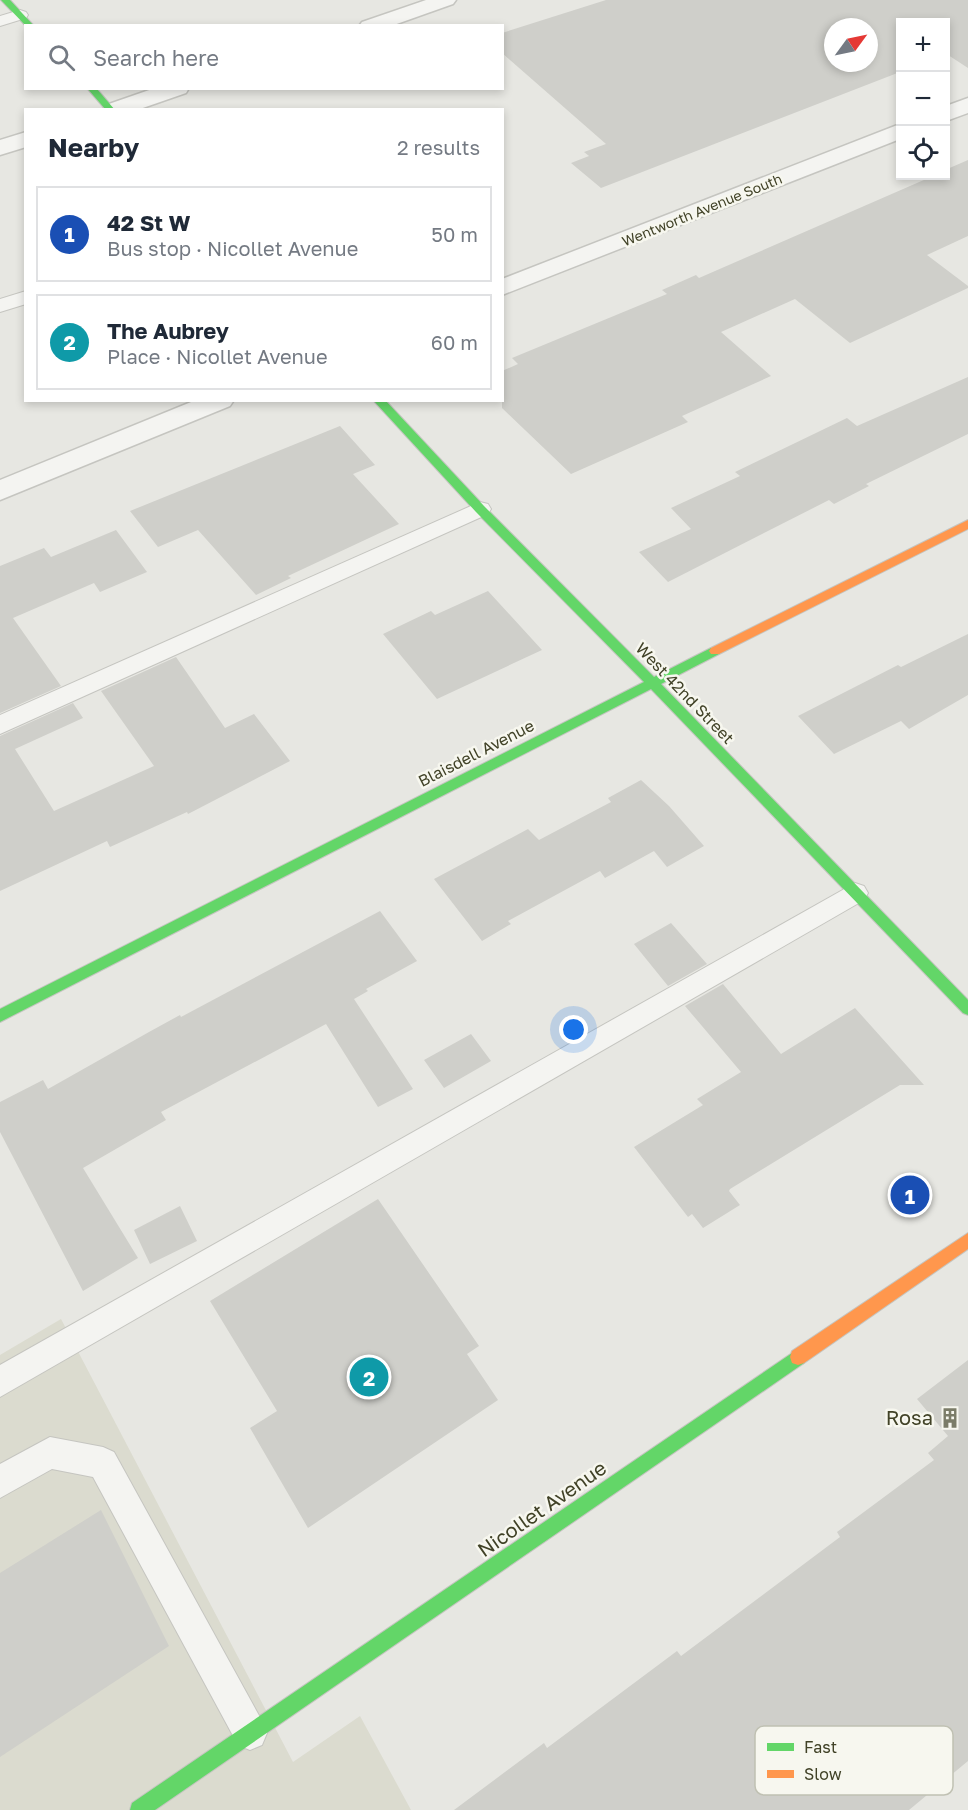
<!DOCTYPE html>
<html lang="en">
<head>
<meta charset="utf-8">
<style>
  body { margin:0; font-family:"Golos Text",sans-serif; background:#f2f2f3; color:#1f2937 }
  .controls { position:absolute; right:18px; top:18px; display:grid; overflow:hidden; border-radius:0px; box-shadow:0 3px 9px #0003 }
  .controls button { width:54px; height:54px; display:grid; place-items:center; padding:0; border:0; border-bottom:2px solid #e0e1e3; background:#fff; color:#1f2937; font:30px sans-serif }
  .compass { position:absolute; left:824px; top:18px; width:54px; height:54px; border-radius:50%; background:#fff; box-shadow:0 3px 9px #0003; rotate:57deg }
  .you { position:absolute; left:574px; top:1030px; width:21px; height:21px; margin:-15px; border:4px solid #fff; border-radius:50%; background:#1a73e8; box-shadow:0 0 0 9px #1a73e833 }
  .badge { display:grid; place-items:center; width:39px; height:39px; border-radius:50%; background:#7b7c68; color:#fff; font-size:20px; font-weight:700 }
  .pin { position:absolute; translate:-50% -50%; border:3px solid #fff; box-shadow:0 2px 6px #0006 }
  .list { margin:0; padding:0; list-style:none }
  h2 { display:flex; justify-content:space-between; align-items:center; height:78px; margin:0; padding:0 24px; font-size:26px }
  h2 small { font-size:20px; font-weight:400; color:#747a83 }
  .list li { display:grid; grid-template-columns:39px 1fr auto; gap:18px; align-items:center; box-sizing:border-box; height:96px; margin:0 12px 12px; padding:0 12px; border:2px solid #e0e1e3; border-radius:0px }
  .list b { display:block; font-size:22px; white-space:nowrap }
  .list p { margin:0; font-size:20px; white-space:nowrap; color:#747a83 }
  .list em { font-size:20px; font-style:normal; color:#747a83 }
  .icon { flex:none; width:33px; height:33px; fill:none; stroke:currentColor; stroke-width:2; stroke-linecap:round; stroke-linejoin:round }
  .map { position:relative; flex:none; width:968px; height:1810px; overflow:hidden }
  .search { position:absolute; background:#fff; box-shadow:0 3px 9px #0003; left:24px; top:24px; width:480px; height:66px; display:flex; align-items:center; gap:15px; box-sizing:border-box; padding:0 21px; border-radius:0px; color:#747a83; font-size:22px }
  .panel { position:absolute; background:#fff; box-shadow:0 3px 9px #0003; left:24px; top:108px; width:480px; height:294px; border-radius:0px }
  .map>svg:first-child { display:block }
</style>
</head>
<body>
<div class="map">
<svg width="968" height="1810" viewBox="0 0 968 1810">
  <rect width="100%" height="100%" fill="#e7e7e2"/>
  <!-- built -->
  <path fill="#dbdbcf" d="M61 1319 293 1762 360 1716 411 1810H0V1355Z"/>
  <!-- building -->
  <path fill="#cfcfca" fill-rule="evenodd" d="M606 0H968V68L945 53V22H900V72L601 188 571 163 589 156 584 152 606 144 502 53V33ZM833 27H869V63H833Z
    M968 160V236L927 255 968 286V288L850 343 795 299 721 332 771 376 682 416 688 422 571 474 502 408V371L518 364 512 358 667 294 662 290 696 275 699 278 933 176H945V170Z
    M968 377V434L866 484 869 486 834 504 829 500 668 582 639 552 691 529 671 508 740 476 735 472 847 418 857 426Z
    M340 426 375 465 353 474 399 524 288 576 291 578 256 595 198 530 158 547 130 511Z
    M116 530 147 572 100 592 94 583 13 618 61 686 0 713V566L44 548 51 557Z
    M488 591 542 650 437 699 383 634 431 611 435 615Z
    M968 634V695L909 729 901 721 834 754 798 716 898 665 901 667Z
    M176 657 225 728 254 714 290 761 188 814 187 812 110 847 107 841 0 891V736L73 703 83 718 15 749 54 811 154 766 101 691Z
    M641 780 669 806 704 846 667 867 654 851 605 878 600 871 508 921 511 924 482 941 434 879 528 829 539 840 611 802 608 798Z
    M380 911 417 961 366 989 368 991 354 999 413 1089 378 1107 326 1024 161 1112 166 1120 83 1168 138 1258 83 1291 0 1132V1102L43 1080 48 1089 149 1032 180 1015 181 1017Z
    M671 923 707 964 668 986 634 944Z
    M723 984 781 1054 855 1008 924 1085H900L730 1189 729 1191 740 1205 703 1228 692 1214 688 1217 634 1147 703 1105 697 1099 741 1072 685 1006Z
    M471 1034 491 1061 444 1088 424 1060Z
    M378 1199 479 1346 467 1354 498 1400 308 1528 250 1428 277 1411 210 1301Z
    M180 1206 197 1241 150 1264 134 1230Z
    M968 1360V1761L909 1810H454L544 1743 547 1748 677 1651 681 1656 840 1537 837 1532 934 1460 928 1453 948 1436 917 1399Z
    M101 1510 169 1646 0 1757V1573Z"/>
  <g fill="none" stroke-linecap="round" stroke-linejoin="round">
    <!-- lane casing -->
    <g stroke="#c5c5c0" stroke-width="2">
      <path id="lane" d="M20 10 26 12 28 15 26 18 0 26V16Z
        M26 291V304L0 312V299Z
        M480 502 488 504 491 509 488 514 0 734V715Z
        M855 883 864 886 868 893 864 900 0 1397V1365Z
        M50 1437 103 1447 114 1452 262 1721 267 1733 262 1745 250 1750 238 1745 93 1477 52 1469 0 1498V1464Z"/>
    </g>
    <!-- street casing -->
    <g stroke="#c5c5c0" stroke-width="3">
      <path id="street" d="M426 0H456L453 4 391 26H359L362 22Z
        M155 88H189L186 93 137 110H103L106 105Z
        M968 98V113L946 121V106Z
        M900 124V139L502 295V279Z
        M26 132V147L0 155V140Z
        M196 400H234L230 406 0 500V480Z"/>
    </g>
    <!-- fast casing -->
    <g stroke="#c5c5c0" stroke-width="2">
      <path id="fast" d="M1 0H10L34 26H26Z
        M87 88H96L115 110H106Z
        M373 400H385L484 506 654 677 711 648H719L721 651 719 654 661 684 968 1000V1015L963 1013 651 689 0 1022V1009L644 682 476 512Z
        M798 1349 804 1351 806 1357 804 1363 155 1810H130L132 1803Z"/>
    </g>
    <!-- slow casing -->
    <g stroke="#c5c5c0" stroke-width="2">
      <path id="slow" d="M968 520V529L719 654H711L709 651 711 648Z
        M968 1233V1249L804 1363 798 1365 792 1363 790 1357 792 1351Z"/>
    </g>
    <!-- lane -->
    <use href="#lane" fill="#f4f4f1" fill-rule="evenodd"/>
    <!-- street -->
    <use href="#street" fill="#f4f4f1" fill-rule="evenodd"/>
    <!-- fast -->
    <use href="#fast" fill="#63d668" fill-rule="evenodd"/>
    <!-- slow -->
    <use href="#slow" fill="#ff974d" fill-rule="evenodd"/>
  </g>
  <!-- icons -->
  <defs>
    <g id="building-bare" transform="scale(1.62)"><path d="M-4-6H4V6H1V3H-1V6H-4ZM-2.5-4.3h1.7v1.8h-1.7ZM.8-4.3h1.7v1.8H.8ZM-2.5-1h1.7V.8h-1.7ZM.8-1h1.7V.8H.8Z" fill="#7b7c68" stroke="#f7f7ef" stroke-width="2.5" paint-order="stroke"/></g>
  </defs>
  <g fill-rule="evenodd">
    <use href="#building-bare" x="950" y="1418"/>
  </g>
  <g text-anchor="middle" stroke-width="5" stroke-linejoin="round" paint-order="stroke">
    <!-- far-street labels -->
    <g font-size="14" fill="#414227" stroke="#f7f7ef">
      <text transform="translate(702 210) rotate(-22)" y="5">Wentworth Avenue South</text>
    </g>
    <!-- street labels -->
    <g font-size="16" fill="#414227" stroke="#f7f7ef">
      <text transform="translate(685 693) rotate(46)" y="6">West 42nd Street</text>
      <text transform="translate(476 753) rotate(-27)" y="6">Blaisdell Avenue</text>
    </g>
    <!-- near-poi labels -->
    <g font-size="20" fill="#414227" stroke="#f7f7ef" text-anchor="end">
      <text x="933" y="1425">Rosa</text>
    </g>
    <!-- near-street labels -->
    <g font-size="20" fill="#414227" stroke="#f7f7ef">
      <text transform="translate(542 1509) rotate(-35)" y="7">Nicollet Avenue</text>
    </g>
  </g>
  <!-- legend -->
  <rect x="755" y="1726" width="198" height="69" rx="9" fill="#f7f7ef" stroke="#c0c1b3" stroke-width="1.5"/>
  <rect x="767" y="1743" width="27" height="8" fill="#63d668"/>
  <rect x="767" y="1770" width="27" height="8" fill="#ff974d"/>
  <g font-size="16" fill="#414227">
    <text x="804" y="1753">Fast</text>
    <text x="804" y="1780">Slow</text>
  </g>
</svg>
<div class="controls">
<button>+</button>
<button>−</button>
<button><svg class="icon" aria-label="locate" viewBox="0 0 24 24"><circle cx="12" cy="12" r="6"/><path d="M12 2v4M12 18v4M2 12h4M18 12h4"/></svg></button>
</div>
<svg class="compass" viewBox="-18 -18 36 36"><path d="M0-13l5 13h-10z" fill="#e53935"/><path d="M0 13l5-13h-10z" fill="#747a83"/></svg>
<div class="you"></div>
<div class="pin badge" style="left:910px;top:1195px;background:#1a4fb4">1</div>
<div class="pin badge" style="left:369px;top:1377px;background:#0f9aa8">2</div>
<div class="search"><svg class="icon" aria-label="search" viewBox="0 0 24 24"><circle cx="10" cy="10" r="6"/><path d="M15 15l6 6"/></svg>Search here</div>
<section class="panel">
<h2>Nearby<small>2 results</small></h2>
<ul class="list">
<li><span class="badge" style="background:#1a4fb4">1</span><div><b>42 St W</b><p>Bus stop · Nicollet Avenue</p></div><em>50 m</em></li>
<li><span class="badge" style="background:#0f9aa8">2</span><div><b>The Aubrey</b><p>Place · Nicollet Avenue</p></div><em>60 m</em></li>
</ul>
</section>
</div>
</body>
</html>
